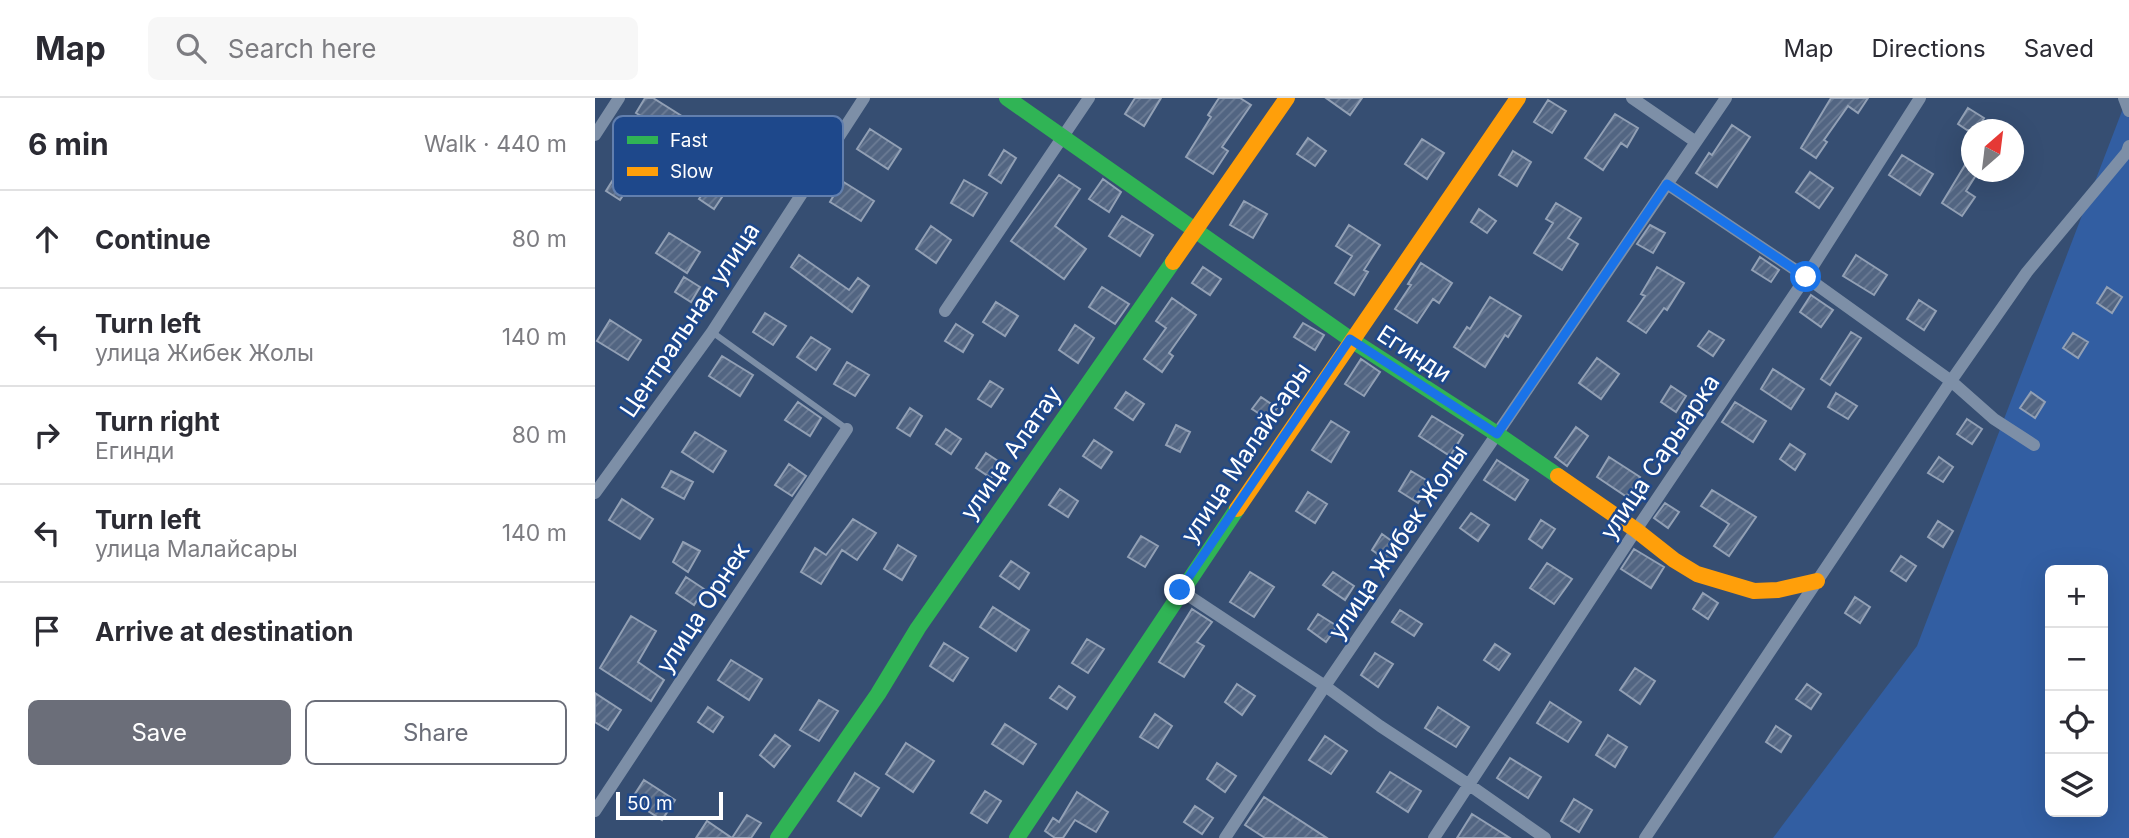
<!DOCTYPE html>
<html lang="en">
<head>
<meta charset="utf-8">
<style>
  body { margin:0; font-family:Inter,sans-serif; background:#f7f7f7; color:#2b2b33 }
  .controls { position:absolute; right:21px; bottom:21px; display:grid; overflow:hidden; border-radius:10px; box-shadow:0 7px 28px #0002 }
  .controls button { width:63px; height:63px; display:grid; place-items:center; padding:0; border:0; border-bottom:2px solid #e1e1e2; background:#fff; color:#2b2b33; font:35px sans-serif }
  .compass { position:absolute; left:1366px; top:21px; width:63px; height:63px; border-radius:50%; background:#fff; box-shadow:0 7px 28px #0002; rotate:28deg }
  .scale { position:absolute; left:21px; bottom:18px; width:107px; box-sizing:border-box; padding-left:7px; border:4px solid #fff; border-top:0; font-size:19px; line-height:24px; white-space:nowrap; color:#fff; -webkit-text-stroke:5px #1e488b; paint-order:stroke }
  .stop { position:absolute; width:21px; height:21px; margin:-16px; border:5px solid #1a73e8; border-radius:50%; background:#fff }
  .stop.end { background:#1a73e8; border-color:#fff; box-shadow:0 2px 7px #0008 }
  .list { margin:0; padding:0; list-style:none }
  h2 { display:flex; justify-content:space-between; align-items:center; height:91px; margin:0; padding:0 28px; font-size:30px }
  h2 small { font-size:23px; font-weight:400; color:#7c7c81 }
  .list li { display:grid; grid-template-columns:46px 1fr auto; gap:21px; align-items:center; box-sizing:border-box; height:98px; padding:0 28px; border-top:2px solid #e1e1e2 }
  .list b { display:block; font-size:26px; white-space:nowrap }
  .list p { margin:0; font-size:23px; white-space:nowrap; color:#7c7c81 }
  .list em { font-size:23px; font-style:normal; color:#7c7c81 }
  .actions { display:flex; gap:14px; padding:21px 28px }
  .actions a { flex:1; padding:16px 0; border:2px solid #6b6e79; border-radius:10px; text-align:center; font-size:24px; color:#6b6e79 }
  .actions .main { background:#6b6e79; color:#fff }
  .icon { flex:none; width:38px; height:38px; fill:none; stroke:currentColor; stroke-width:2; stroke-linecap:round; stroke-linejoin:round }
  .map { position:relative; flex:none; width:1534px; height:740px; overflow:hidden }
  header { display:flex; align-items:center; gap:42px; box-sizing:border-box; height:98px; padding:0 35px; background:#fff; border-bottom:2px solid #e1e1e2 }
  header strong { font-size:33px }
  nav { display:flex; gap:38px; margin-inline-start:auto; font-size:24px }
  .search { width:490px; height:63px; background:#f7f7f7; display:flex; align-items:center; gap:18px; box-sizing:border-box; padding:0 24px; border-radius:10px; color:#7c7c81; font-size:26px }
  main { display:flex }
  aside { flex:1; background:#fff }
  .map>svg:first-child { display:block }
</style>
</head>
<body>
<header>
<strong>Map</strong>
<div class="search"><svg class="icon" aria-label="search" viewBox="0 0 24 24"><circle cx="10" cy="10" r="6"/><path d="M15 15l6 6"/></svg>Search here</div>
<nav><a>Map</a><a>Directions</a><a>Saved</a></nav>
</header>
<main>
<aside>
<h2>6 min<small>Walk · 440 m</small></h2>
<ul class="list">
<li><svg class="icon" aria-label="ahead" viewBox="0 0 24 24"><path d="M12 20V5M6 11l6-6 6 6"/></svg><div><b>Continue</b></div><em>80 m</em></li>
<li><svg class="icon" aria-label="left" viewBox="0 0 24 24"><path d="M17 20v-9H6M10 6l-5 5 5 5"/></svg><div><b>Turn left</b><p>улица Жибек Жолы</p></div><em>140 m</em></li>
<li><svg class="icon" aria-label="right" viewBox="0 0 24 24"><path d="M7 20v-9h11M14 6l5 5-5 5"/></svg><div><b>Turn right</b><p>Егинди</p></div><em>80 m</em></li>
<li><svg class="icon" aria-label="left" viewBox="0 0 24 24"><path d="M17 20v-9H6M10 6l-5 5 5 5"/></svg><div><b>Turn left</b><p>улица Малайсары</p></div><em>140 m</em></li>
<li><svg class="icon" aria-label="arrive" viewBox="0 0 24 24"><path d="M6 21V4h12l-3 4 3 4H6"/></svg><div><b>Arrive at destination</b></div></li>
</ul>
<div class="actions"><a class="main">Save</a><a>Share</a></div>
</aside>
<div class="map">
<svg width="1534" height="740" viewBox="0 0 1534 740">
  <defs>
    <pattern id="building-hatch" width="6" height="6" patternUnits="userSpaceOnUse" patternTransform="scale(1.75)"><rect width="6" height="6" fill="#526582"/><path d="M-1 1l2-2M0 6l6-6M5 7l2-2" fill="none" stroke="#6c7c95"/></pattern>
  </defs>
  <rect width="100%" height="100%" fill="#364e72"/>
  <!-- grass -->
  <path fill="#325ea2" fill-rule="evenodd" d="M1532 0H1534V740H1178L1322 548ZM1455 472H1508V714H1455Z"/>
  <!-- building -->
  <path fill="url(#building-hatch)" stroke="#92a0b5" stroke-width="2" d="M50 0H58L90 20 79 38 71 34 50 66 35 56 56 24 41 15Z
    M540 0H566L549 28 530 16Z
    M624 0H645L656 7 627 49 633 53 618 76 591 59 616 19 613 17Z
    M731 0H767L755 17Z
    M1236 0H1273L1263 15 1253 8 1229 42 1232 44 1221 60 1206 50Z
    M953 2 971 13 957 35 939 24Z
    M1373 10 1389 20 1382 32H1372L1363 26Z
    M1020 16 1043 30 1032 49 1026 45 1008 72 990 60Z
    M1137 27 1155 39 1122 89 1101 75 1114 55 1117 57Z
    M275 31 306 51 293 71 262 51Z
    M713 40 731 53 720 68 702 56Z
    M827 41 849 55 832 81 810 66Z
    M409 52 421 60 406 85 394 77Z
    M918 53 936 64 922 88 904 77Z
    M1307 57 1338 76 1325 97 1294 77Z
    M1376 57V74H1383L1371 93 1380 99 1367 118 1347 105Z
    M1215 74 1238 90 1224 110 1201 94Z
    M21 77 35 87 25 102 11 93Z
    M464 77 485 91 460 128 491 151 469 181 416 143Z
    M508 81 526 94 514 114 494 101Z
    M369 82 392 95 378 118 356 105Z
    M247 83 279 103 266 123 235 104Z
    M114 86 129 96 119 111 104 101Z
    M649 103 672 116 658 140 635 127Z
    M961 105 986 120 973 140 983 146 967 172 939 155 958 125 951 121Z
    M884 111 901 123 892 135 876 124Z
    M527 118 558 137 545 158 514 138Z
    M754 127 785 147 769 172 773 174 759 197 740 185 757 158 741 148Z
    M1055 127 1070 135 1058 155 1042 146Z
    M336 128 356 142 341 165 321 151Z
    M74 135 105 154 92 175 61 155Z
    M204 157 254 192 263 180 274 188 257 214 196 169Z
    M1261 157 1292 177 1279 197 1248 178Z
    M1165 159 1184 172 1176 184 1157 172Z
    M826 165 857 185 844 205 838 201 822 225 800 211 816 187 813 186Z
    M608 169 626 181 615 197 597 185Z
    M1062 169 1089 185 1072 212 1069 210 1051 235 1033 223 1050 198 1046 196Z
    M89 179 105 189 96 204 80 194Z
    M507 189 534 206 520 226 494 209Z
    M1512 189 1527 199 1517 215 1502 205Z
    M1216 197 1238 212 1226 229 1205 214Z
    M895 199 926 218 913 239 910 237 890 269 859 249 872 229 875 231Z
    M577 200 601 217 574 255 578 258 567 274 549 261 571 230 561 223Z
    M1324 202 1341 213 1329 232 1312 221Z
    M401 204 423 218 410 238 388 224Z
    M170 215 191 228 178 247 158 234Z
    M15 222 46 242 33 262 2 243Z
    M708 225 729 237 720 252 699 239Z
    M361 226 378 237 368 254 350 243Z
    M480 227 499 240 483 265 464 252Z
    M1114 233 1129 242 1118 258 1103 248Z
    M1256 234 1266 240 1235 287 1226 281Z
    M1478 235 1493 244 1483 260 1468 250Z
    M216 239 235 251 221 272 202 259Z
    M127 258 158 277 145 298 114 278Z
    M1002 260 1024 276 1006 301 984 285Z
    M766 261 785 274 769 298 750 286Z
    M252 264 274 277 260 298 239 286Z
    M1178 271 1209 291 1196 311 1166 291Z
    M395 283 408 291 396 309 383 301Z
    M1076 288 1091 298 1081 314 1066 304Z
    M531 294 549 306 538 322 520 310Z
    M1436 294 1450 304 1440 320 1425 310Z
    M1241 295 1262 308 1253 321 1233 309Z
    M666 299 682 310 674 322 657 311Z
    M203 304 226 320 215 338 190 322Z
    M1140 304 1171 323 1158 344 1127 324Z
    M315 310 327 318 315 338 302 330Z
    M837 318 868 337 855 358 824 338Z
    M1372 321 1387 331 1377 346 1362 336Z
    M736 323 754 334 736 364 717 352Z
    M581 327 595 334 585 354 571 347Z
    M981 329 993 338 972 368 960 359Z
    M351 331 366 341 356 356 341 346Z
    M100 334 131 353 118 374 87 354Z
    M499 342 517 354 506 370 488 358Z
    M1195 346 1210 356 1200 372 1185 361Z
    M391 355 406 365 396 380 381 370Z
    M1014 359 1045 379 1032 399 1002 379Z
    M1344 359 1358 369 1348 384 1333 375Z
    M902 362 933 382 920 402 889 382Z
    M194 366 211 378 197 398 180 387Z
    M76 373 98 384 89 401 67 389Z
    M816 373 836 385 823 405 804 393Z
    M465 391 483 403 473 419 454 407Z
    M1117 392 1161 419 1134 458 1119 448 1134 426 1106 408Z
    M713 394 732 406 720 425 701 413Z
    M27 401 58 421 45 441 14 422Z
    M1070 405 1084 414 1073 430 1059 420Z
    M876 415 894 427 883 443 865 430Z
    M258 421 281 435 262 462 247 452 226 486 206 474 220 450 231 457Z
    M946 422 960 431 947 450 934 441Z
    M1343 423 1358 433 1348 449 1333 439Z
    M787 436 805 449 795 465 777 452Z
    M546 438 563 448 550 469 533 459Z
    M88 444 105 453 93 474 78 464Z
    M303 447 321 458 307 482 289 471Z
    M1039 451 1069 469 1056 490 1026 471Z
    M1306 458 1321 468 1311 483 1296 473Z
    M416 463 434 475 424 491 405 478Z
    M952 465 977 481 959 506 935 490Z
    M655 474 679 489 659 519 635 504Z
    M738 474 759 488 750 502 728 487Z
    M91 479 109 491 99 507 81 495Z
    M1108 495 1123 505 1113 521 1098 511Z
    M1260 499 1275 509 1265 525 1250 515Z
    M398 509 434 532 421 553 385 529Z
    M597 511 617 524 602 544 609 548 589 579 564 564Z
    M805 512 827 526 819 538 797 524Z
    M723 516 742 528 731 544 713 531Z
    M36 518 61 533 43 564 69 582 56 603 5 570Z
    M492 541 509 551 493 575 477 565Z
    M349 545 373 560 358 583 335 568Z
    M900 546 915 556 904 572 889 562Z
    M780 555 798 566 783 589 766 577Z
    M136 562 167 581 154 602 123 582Z
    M1040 570 1060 583 1045 606 1025 592Z
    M642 586 660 598 647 617 630 604Z
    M1212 586 1226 596 1216 611 1201 601Z
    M464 588 480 599 472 611 455 600Z
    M0 595 26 612 13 632 0 624Z
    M224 602 243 613 224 643 205 632Z
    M955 604 986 624 973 644 942 625Z
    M113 609 128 619 118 634 103 624Z
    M843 609 874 629 861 649 830 630Z
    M560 616 577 628 563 650 545 639Z
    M410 626 441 646 428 666 397 646Z
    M1181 628 1196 638 1186 654 1171 644Z
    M180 637 195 648 179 669 165 657Z
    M1013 637 1032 649 1020 669 1001 657Z
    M730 638 752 653 736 676 714 662Z
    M311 645 339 663 318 694 291 676Z
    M915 660 946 679 933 700 902 680Z
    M622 665 641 678 630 694 612 681Z
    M795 674 826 693 813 714 782 694Z
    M260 675 284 690 266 718 243 703Z
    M49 682 80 702 67 722 36 702Z
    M390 693 406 703 392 725 376 715Z
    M482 694 513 714 501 734 480 722 468 740H460L450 733 458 720 464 724Z
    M669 699 732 740H670L650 727Z
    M979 701 997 712 984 734 966 723Z
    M600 708 618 720 607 736 589 724Z
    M877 716 915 740H862Z
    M152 717 166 725 156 740H101L112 723 137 740Z"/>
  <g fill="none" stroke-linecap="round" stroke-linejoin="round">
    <!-- lane -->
    <path stroke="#7d8fa7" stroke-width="6" d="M117 234 252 331"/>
    <!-- street -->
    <path stroke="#7d8fa7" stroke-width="12" d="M1037 0 1101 44
      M1529 0 1534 13
      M0 37 24 0
      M1072 86 1211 179 1356 283 1399 321 1439 347
      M350 213 494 0
      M0 395 117 234 269 0
      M585 492 730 588 785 628 873 686 950 740
      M0 713 252 331
      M630 740 730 588 1131 0
      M839 740 1041 432 1211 179 1325 0
      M1050 740 1356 283 1432 174 1532 54 1534 48"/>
    <!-- fast -->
    <path stroke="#30b455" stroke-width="16" d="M412 0 755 241 902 336 963 378
      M183 740 283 596 323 530 578 164
      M422 740 642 411"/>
    <!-- slow -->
    <path stroke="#ff9f0a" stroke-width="16" d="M578 164 692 0
      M963 378 1041 432 1079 462 1102 476 1159 493 1183 492 1222 483
      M642 411 923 0"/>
  </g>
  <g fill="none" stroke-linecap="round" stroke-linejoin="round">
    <!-- route -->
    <path stroke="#1a73e8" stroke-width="9" d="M585 492 755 241 902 336 1072 86 1211 179"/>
  </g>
  <g text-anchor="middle" stroke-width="5" stroke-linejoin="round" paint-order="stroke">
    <!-- street labels -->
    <g font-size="24" fill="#fff" stroke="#1e488b">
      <text transform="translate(95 222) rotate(-56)" y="8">Центральная улица</text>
      <text transform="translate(819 256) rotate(33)" y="8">Егинди</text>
      <text transform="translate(416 355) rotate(-55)" y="8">улица Алатау</text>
      <text transform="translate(651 355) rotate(-56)" y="8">улица Малайсары</text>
      <text transform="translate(1065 359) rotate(-56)" y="8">улица Сарыарка</text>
      <text transform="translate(803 444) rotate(-56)" y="8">улица Жибек Жолы</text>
      <text transform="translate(108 510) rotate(-57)" y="8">улица Орнек</text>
    </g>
  </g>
  <!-- legend -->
  <rect x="18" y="18" width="230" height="80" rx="10" fill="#1e488b" stroke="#627fae" stroke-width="2"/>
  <rect x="32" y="38" width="31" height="8" fill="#30b455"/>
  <rect x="32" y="69" width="31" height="9" fill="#ff9f0a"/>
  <g font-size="19" fill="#fff">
    <text x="75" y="49">Fast</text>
    <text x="75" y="80">Slow</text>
  </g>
</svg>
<div class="controls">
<button>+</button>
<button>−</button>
<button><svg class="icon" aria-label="locate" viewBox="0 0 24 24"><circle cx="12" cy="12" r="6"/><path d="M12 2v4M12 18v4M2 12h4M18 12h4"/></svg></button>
<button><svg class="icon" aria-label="layers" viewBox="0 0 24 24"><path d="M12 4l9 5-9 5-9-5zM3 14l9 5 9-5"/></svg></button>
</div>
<svg class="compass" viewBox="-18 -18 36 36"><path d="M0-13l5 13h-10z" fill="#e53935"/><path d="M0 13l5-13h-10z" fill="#7c7c81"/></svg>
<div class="scale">50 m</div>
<div class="stop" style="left:1211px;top:179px"></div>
<div class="stop end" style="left:585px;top:492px"></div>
</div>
</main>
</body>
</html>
